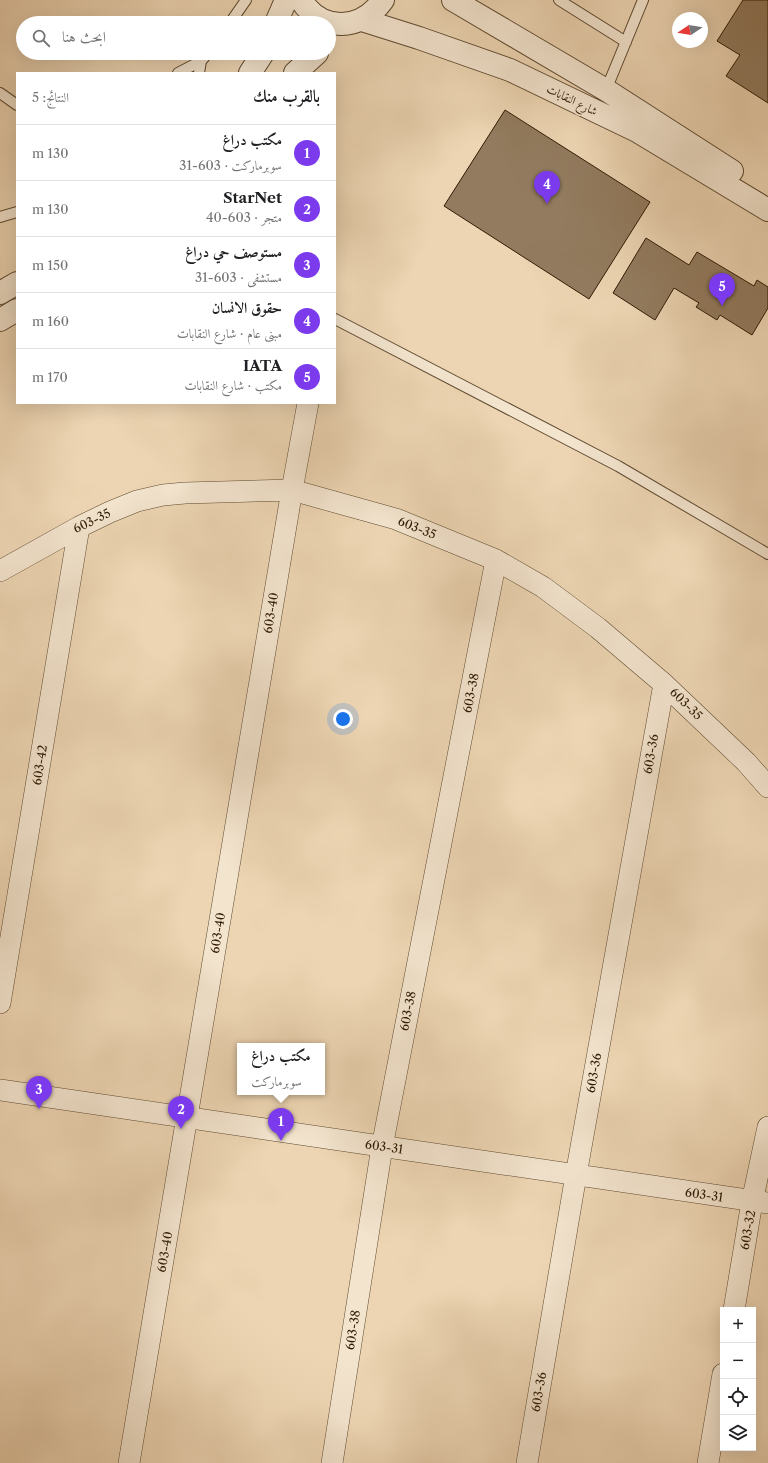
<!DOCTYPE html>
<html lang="ar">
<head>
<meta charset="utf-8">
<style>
  body { margin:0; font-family:"Libre Caslon Text",Amiri,serif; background:#f6f6f6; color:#202124; direction:rtl }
  .controls { position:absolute; right:12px; bottom:12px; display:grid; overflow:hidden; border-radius:0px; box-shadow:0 4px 16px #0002 }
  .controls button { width:36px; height:36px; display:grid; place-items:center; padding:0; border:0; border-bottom:1px solid #e0e0e0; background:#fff; color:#202124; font:20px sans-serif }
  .compass { position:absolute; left:672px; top:12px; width:36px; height:36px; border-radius:50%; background:#fff; box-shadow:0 4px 16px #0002; rotate:258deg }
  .you { position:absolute; left:343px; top:719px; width:14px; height:14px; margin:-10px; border:3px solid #fff; border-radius:50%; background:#1a73e8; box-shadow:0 0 0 6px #1a73e833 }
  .badge { display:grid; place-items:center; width:26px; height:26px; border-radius:50%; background:#7c3aed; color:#fff; font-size:13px; font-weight:700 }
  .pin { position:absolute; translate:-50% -33px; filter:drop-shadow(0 1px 2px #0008) }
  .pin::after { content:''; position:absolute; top:21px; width:14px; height:12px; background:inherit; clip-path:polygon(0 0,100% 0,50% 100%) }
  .popup { position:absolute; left:237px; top:1043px; width:88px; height:52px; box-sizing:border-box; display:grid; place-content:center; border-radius:0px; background:#fff; filter:drop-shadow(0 1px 3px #0005); font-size:13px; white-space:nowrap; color:#757577 }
  .popup b { font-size:15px; color:#202124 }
  .popup::after { content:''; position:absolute; left:50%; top:100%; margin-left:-8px; border:8px solid transparent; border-top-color:#fff }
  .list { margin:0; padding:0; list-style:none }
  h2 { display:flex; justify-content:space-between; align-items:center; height:52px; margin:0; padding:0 16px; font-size:17px }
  h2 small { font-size:13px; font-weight:400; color:#757577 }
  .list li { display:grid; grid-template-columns:26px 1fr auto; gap:12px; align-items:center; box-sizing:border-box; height:56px; padding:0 16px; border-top:1px solid #e0e0e0 }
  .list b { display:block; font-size:15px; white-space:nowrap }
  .list p { margin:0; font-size:13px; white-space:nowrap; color:#757577 }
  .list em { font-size:13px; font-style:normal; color:#757577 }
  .icon { flex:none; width:22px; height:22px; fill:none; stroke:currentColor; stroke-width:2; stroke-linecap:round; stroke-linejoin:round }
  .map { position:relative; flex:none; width:768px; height:1463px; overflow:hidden; direction:ltr }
  .search { position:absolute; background:#fff; box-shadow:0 4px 16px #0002; left:16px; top:16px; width:320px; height:44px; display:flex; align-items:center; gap:10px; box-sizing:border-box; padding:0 14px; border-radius:22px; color:#757577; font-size:15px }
  .panel { position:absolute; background:#fff; box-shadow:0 4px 16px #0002; left:16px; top:72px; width:320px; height:332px; border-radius:0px; direction:rtl }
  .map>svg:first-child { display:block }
</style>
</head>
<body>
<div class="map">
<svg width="768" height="1463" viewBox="0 0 768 1463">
  <rect width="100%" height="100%" fill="#edd5b3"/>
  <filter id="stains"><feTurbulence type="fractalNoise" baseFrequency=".005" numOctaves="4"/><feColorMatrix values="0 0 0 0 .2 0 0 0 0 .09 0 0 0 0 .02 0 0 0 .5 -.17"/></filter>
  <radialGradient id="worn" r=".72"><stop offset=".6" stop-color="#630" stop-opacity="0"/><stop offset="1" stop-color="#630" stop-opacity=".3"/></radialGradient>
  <!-- building -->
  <path fill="#927b5f" stroke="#2f1a03" d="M743 0H768V103L726 76 740 55 717 41Z
    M505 110 650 202 589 299 444 206Z
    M646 238 689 265 697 252 754 286 757 280 768 287V308L752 335 720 315 717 320 696 307 699 303 674 288 655 320 613 293Z"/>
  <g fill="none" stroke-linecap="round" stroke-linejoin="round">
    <!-- service casing -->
    <g stroke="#5e492f" stroke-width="12">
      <path id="service" d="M559 0 626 42
        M230 23 246 0
        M178 73 201 61 208 53
        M199 73 201 61
        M606 90 643 0
        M0 93 17 105
        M0 217 17 212
        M335 319 618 466 768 554"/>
    </g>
    <!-- minor casing -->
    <g stroke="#5e492f" stroke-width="22">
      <path id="minor" d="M0 571 79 527 110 512 137 501 163 495 185 493 292 490 396 519 496 560 543 587 598 628 664 684 746 762 768 787
        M0 1003 79 527
        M0 1090 768 1203
        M734 1310 752 1202 768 1127
        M129 1463 292 490 308 403
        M332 1463 382 1147 496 560
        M527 1463 576 1175 664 684
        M708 1463 723 1374"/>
    </g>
    <!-- tertiary casing -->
    <g stroke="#5e492f" stroke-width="24">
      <path id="tertiary" d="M301 0C322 33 361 31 383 0
        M453 0 606 90 732 171
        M362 20 419 38 510 70 637 131 768 210
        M276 23 286 0
        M250 73 263 53
        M295 73 317 53
        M0 293 17 283
        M0 320 17 310"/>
    </g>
    <!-- service -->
    <use href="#service" stroke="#f3e4ce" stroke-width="10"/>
    <!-- minor -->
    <use href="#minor" stroke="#f3e4ce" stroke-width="21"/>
    <!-- tertiary -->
    <use href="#tertiary" stroke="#f3e4ce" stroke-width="22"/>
  </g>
  <g text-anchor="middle" stroke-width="3.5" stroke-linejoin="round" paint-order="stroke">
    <!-- street labels -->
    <g font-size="12" fill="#2f1a03" stroke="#f3e4ce">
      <text transform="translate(572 100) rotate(26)" y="4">شارع النقابات</text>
      <text transform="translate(92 521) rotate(-26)" y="4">603-35</text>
      <text transform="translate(417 528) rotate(22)" y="4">603-35</text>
      <text transform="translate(271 613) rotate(-81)" y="4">603-40</text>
      <text transform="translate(471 693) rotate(-79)" y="4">603-38</text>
      <text transform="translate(686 704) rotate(44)" y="4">603-35</text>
      <text transform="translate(651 754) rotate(-80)" y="4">603-36</text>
      <text transform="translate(40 765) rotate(-81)" y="4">603-42</text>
      <text transform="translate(218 933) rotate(-81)" y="4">603-40</text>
      <text transform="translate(408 1011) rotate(-79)" y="4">603-38</text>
      <text transform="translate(594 1073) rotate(-80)" y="4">603-36</text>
      <text transform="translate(384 1147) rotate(8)" y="4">603-31</text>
      <text transform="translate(704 1195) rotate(8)" y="4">603-31</text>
      <text transform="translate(748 1230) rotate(-80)" y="4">603-32</text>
      <text transform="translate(165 1252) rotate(-80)" y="4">603-40</text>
      <text transform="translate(353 1330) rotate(-81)" y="4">603-38</text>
      <text transform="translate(539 1392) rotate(-80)" y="4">603-36</text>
    </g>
  </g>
  <rect width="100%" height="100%" filter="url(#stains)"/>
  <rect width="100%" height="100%" fill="url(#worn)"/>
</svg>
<div class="controls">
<button>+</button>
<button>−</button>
<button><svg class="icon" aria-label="locate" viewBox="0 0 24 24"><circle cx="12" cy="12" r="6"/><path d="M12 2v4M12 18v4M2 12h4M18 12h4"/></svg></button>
<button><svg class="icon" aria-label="layers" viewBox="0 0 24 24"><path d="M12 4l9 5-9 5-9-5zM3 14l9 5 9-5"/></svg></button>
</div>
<svg class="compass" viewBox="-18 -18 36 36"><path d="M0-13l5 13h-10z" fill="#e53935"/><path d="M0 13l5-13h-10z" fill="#757577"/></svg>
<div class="you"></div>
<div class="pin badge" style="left:281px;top:1141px">1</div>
<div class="popup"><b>مكتب دراغ</b>سوبرماركت</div>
<div class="pin badge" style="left:181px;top:1129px">2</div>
<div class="pin badge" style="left:39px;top:1109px">3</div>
<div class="pin badge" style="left:547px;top:204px">4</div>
<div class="pin badge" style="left:722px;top:306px">5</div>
<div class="search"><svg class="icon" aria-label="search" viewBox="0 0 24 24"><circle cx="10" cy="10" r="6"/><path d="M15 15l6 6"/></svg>ابحث هنا</div>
<section class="panel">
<h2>بالقرب منك<small>النتائج: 5</small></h2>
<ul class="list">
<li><span class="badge">1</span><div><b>مكتب دراغ</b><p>سوبرماركت · 603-31</p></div><em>130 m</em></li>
<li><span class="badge">2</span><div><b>StarNet</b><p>متجر · 603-40</p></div><em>130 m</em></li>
<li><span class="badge">3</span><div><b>مستوصف حي دراغ</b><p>مستشفى · 603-31</p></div><em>150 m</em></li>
<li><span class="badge">4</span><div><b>حقوق الانسان</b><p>مبنى عام · شارع النقابات</p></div><em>160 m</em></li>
<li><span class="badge">5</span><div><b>IATA</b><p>مكتب · شارع النقابات</p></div><em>170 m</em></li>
</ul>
</section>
</div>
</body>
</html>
